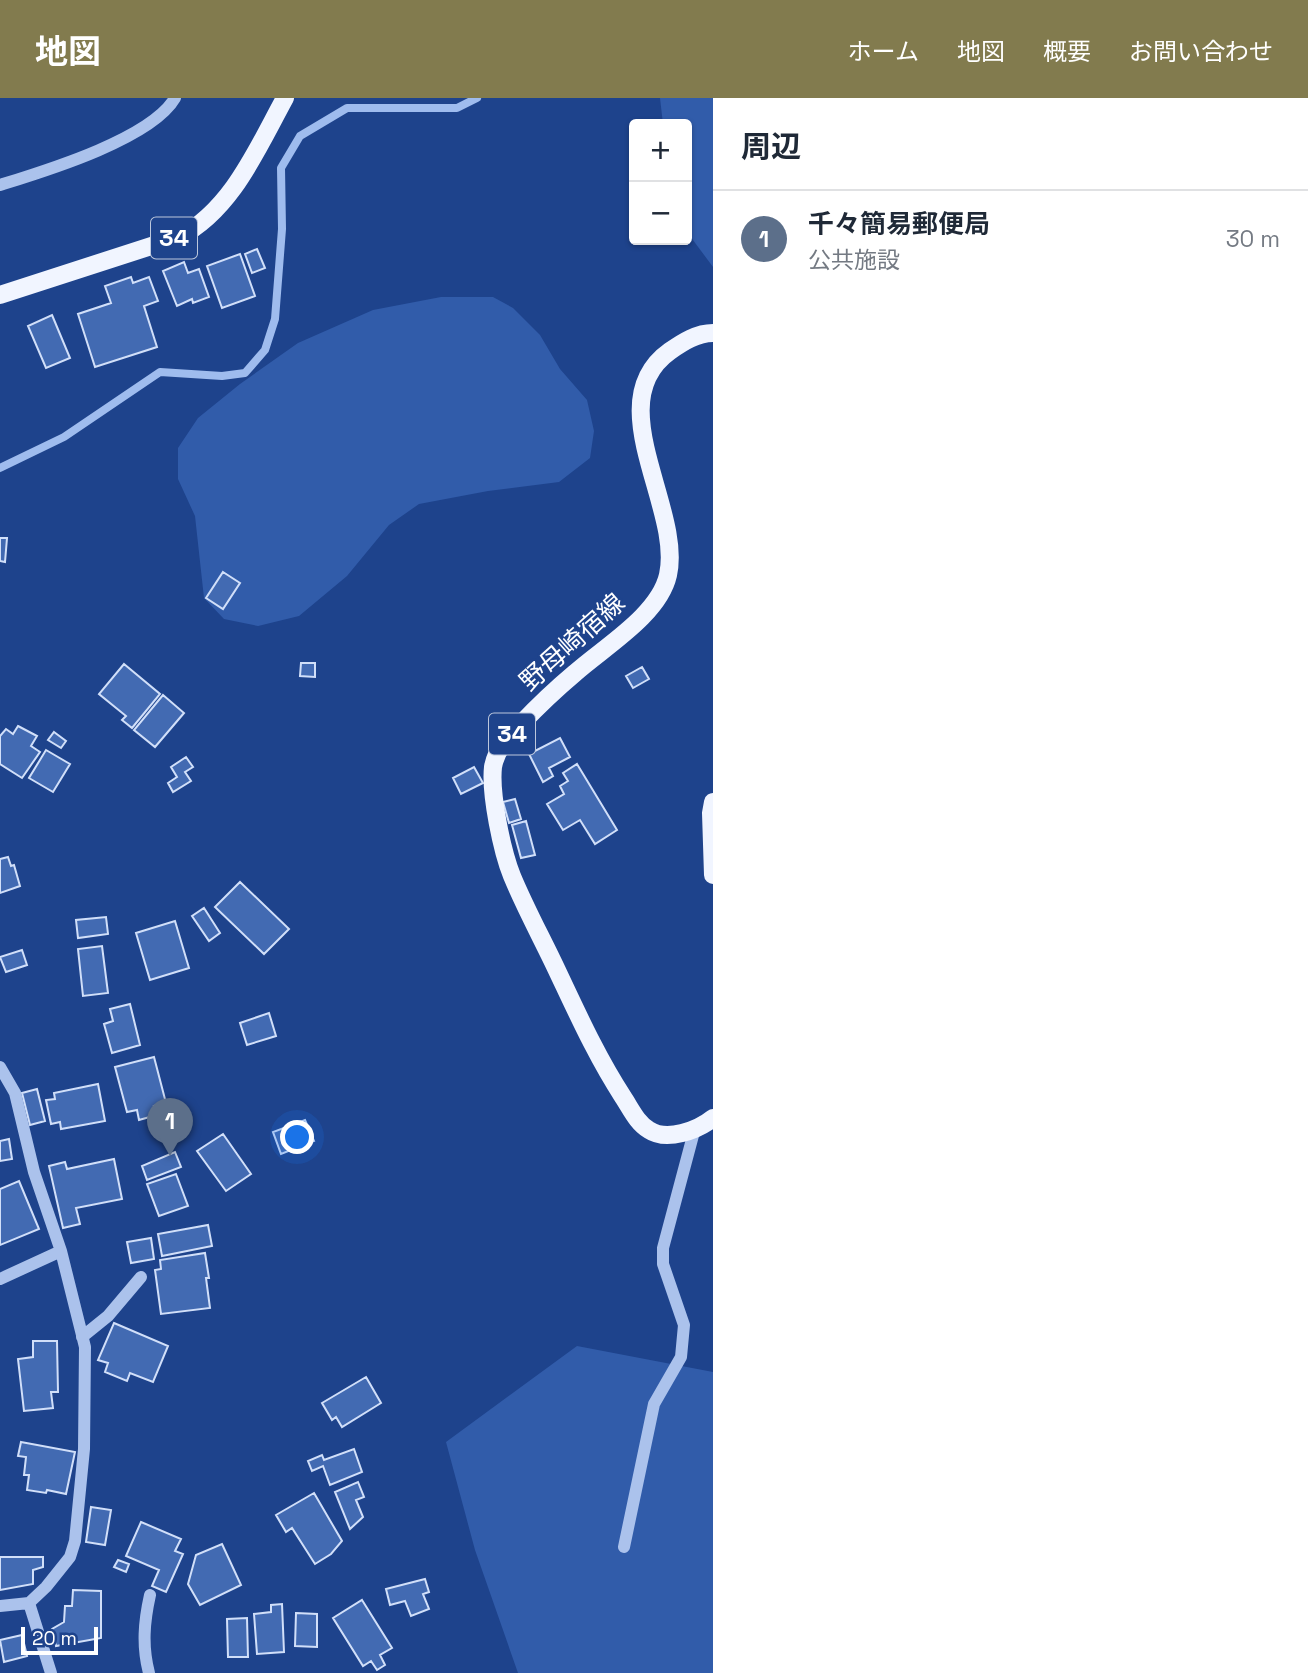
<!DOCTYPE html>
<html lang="ja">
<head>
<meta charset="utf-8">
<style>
  body { margin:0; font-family:"Space Grotesk","Noto Sans JP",sans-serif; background:#f2f2f3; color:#1f2937 }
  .controls { position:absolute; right:21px; top:21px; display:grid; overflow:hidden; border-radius:7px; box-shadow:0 2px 5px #0004 }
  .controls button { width:63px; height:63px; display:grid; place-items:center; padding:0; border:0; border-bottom:2px solid #e0e1e3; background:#fff; color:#1f2937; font:35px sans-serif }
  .scale { position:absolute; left:21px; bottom:18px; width:77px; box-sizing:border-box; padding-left:7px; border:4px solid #fff; border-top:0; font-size:19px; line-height:24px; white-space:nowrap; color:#fff; -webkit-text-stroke:5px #1e438c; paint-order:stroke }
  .you { position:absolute; left:298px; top:1040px; width:24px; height:24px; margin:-18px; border:5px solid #fff; border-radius:50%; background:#1a73e8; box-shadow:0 0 0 10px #1a73e833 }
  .badge { display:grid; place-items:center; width:46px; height:46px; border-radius:50%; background:#827b4e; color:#fff; font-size:23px; font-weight:700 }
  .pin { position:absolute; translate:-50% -58px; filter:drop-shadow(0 2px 4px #0008) }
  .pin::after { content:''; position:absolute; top:37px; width:24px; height:21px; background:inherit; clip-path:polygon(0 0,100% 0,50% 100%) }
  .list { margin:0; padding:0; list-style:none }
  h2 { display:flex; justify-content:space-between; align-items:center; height:91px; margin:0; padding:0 28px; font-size:30px }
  h2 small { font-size:23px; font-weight:400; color:#747a83 }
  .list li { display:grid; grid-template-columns:46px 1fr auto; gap:21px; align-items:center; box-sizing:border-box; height:98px; padding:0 28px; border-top:2px solid #e0e1e3 }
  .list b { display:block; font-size:26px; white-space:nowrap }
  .list p { margin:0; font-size:23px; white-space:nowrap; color:#747a83 }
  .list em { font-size:23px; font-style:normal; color:#747a83 }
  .map { position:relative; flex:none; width:713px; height:1575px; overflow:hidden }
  header { display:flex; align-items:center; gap:42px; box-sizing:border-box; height:98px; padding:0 35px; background:#827b4e; color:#fff }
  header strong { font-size:33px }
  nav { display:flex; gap:38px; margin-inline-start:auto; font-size:24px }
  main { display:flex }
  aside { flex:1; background:#fff }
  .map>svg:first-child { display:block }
</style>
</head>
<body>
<header>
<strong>地図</strong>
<nav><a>ホーム</a><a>地図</a><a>概要</a><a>お問い合わせ</a></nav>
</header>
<main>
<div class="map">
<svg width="713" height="1575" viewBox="0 0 713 1575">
  <rect width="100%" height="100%" fill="#1e438c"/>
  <!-- green -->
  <path fill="#315caa" d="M660 0H713V169L687 134V26H663Z
    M441 199H493L513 210 540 237 560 271 587 302 594 333 590 360 559 384 488 393 419 406 389 427 347 478 299 518 258 528 224 521 204 500 195 418 178 381V350L198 320 240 286 298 245 373 212Z
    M577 1248 713 1274V1575H518L475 1452 446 1344Z"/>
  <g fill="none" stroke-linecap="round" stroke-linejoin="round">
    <!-- stream -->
    <path stroke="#9fbcee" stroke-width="8" d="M0 370 64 339 160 274 222 278 245 275 265 252 275 221 282 131 281 70 300 38 347 10H457L477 0"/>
  </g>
  <!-- building -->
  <path fill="#426ab2" stroke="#d1dff9" stroke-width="2" d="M257 151 265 170 252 175 245 156Z
    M240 156 255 198 222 210 207 168Z
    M184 164 188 175 199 171 209 199 193 205 192 201 177 208 163 173Z
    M131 179 133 185 149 179 158 203 144 208 157 249 95 269 78 216 111 205 105 188Z
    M52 217 70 260 46 270 28 228Z
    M0 440H7L5 464 0 463Z
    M223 474 240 485 223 511 206 500Z
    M301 565H315V579L300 578Z
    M124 566 160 596 132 630 122 622 126 618 99 596Z
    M642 569 649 581 633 590 626 578Z
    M163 597 184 615 155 649 134 632Z
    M18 628 37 638 31 648 40 654 22 680 0 666V638L6 631 13 636Z
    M54 634 66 643 61 650 48 642Z
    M560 640 570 659 549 670 553 678 543 684 529 656Z
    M46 652 70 666 53 694 29 680Z
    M186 659 193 669 185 674 191 683 173 694 168 685 177 679 171 669Z
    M577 666 617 732 595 746 580 722 563 732 547 706 564 696 560 688 568 683 563 675Z
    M474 669 483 685 461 696 453 680Z
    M515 701 521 721 509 725 503 704Z
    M526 723 535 757 521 760 512 727Z
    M8 759 11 768 14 767 20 788 0 795V761Z
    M240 784 289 831 264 856 215 809Z
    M204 810 220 835 209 843 192 818Z
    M106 819 108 836 78 840 76 822Z
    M175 823 189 870 150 882 136 835Z
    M102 848 108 895 83 898 78 851Z
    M22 852 27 867 6 874 0 859Z
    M130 906 140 947 112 955 104 926 113 923 110 911Z
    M269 915 276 938 247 947 240 925Z
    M154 959 166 1005 154 1008 157 1017 139 1022 137 1012 127 1014 115 969Z
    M98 986 105 1023 61 1031 60 1024 51 1026 46 1002 55 1001 54 995Z
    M37 991 45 1023 30 1027 22 995Z
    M305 1022 314 1043 281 1056 273 1034Z
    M223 1036 251 1076 226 1093 197 1053Z
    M9 1041 12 1061 0 1063V1043Z
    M175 1054 181 1069 147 1082 142 1068Z
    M114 1061 122 1101 76 1110 80 1126 63 1130 49 1068 65 1064 67 1071Z
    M176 1076 188 1108 159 1118 147 1086Z
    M19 1083 39 1131 0 1147V1091Z
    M208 1127 212 1148 162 1158 158 1136Z
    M151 1140 154 1161 131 1165 127 1144Z
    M205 1155 209 1180H206L210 1210 161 1216 155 1172 161 1171 160 1162Z
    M114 1225 168 1248 153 1284 130 1275 127 1283 105 1274 108 1265 98 1262Z
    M33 1243H57L58 1294H51L53 1310 24 1313 18 1261 33 1259Z
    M366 1279 381 1305 342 1329 336 1319 332 1322 322 1305Z
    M21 1344 75 1354 66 1396 47 1392 46 1395 27 1392 29 1377H24L26 1359 18 1358Z
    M354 1351 362 1374 330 1387 323 1368 312 1373 308 1363 322 1357 324 1362Z
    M358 1384 364 1399 356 1402 363 1419 350 1431 335 1394Z
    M314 1395 342 1443 331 1456 315 1466 292 1430 286 1434 276 1417Z
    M91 1409 111 1412 105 1447 86 1444Z
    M141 1424 181 1441 175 1453 183 1456 166 1494 152 1488 159 1472 126 1458Z
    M222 1446 241 1487 200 1507 188 1486 196 1457Z
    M0 1459H43V1469L33 1472V1486L0 1492Z
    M118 1462 129 1466 126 1474 114 1469Z
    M425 1481 429 1494 423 1496 429 1511 411 1518 405 1503 390 1507 386 1491Z
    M73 1492 101 1493V1540L56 1548 52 1531 64 1524 65 1508H72Z
    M362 1502 392 1550 380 1557 385 1567 377 1572 371 1563 363 1568 333 1520Z
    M282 1506 284 1554 257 1556 254 1516 271 1514V1507Z
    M296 1515 317 1516V1549L295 1548Z
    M247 1520 248 1559H228L227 1521Z
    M22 1537 27 1558 4 1564 0 1542Z"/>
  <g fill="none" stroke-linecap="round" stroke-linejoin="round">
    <!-- minor -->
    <path stroke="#abc2ec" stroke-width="12" d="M0 87C45 73 151 41 175 0
      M0 969 15 995 34 1074 61 1153 85 1249 84 1351 75 1443 70 1459 46 1489 29 1505 51 1575
      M0 1181 61 1153
      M82 1239 108 1218 141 1179
      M624 1449 654 1306 681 1259 684 1227 663 1166V1150L695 1030
      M0 1508 29 1505
      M149 1575C142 1548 144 1524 150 1497"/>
    <!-- major -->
    <path stroke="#f1f5ff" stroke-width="18" d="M0 197 179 139C232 112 258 49 285 0
      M713 235C697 235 683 244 670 253 598 304 683 410 668 477 659 517 604 549 575 575 556 591 538 608 521 626 509 638 496 651 493 669 490 696 502 753 512 778 524 807 539 835 553 864 575 910 595 956 623 999 631 1011 637 1025 649 1032 667 1044 698 1032 713 1020
      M713 704 711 715 713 777"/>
  </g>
  <g text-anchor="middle" stroke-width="5" stroke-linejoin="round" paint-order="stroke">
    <!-- shield labels -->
    <g fill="#1e438c" stroke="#bcc7dc" stroke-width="2">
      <rect x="151" y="119.5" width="46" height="41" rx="5"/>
      <rect x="489" y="615.5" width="46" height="41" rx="5"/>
    </g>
    <g font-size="24" font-weight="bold" fill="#fff">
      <text x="174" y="148">34</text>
      <text x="512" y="644">34</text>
    </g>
    <!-- street labels -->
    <g font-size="26" fill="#fff" stroke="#1e438c">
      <text transform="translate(572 544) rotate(-42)" y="9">野母崎宿線</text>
    </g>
  </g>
</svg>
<div class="controls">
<button>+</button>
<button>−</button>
</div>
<div class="scale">20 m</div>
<div class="you"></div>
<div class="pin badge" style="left:170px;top:1058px;background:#5c6f8a">1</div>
</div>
<aside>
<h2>周辺<small></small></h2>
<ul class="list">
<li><span class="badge" style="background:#5c6f8a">1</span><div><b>千々簡易郵便局</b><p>公共施設</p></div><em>30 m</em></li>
</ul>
</aside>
</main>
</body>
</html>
